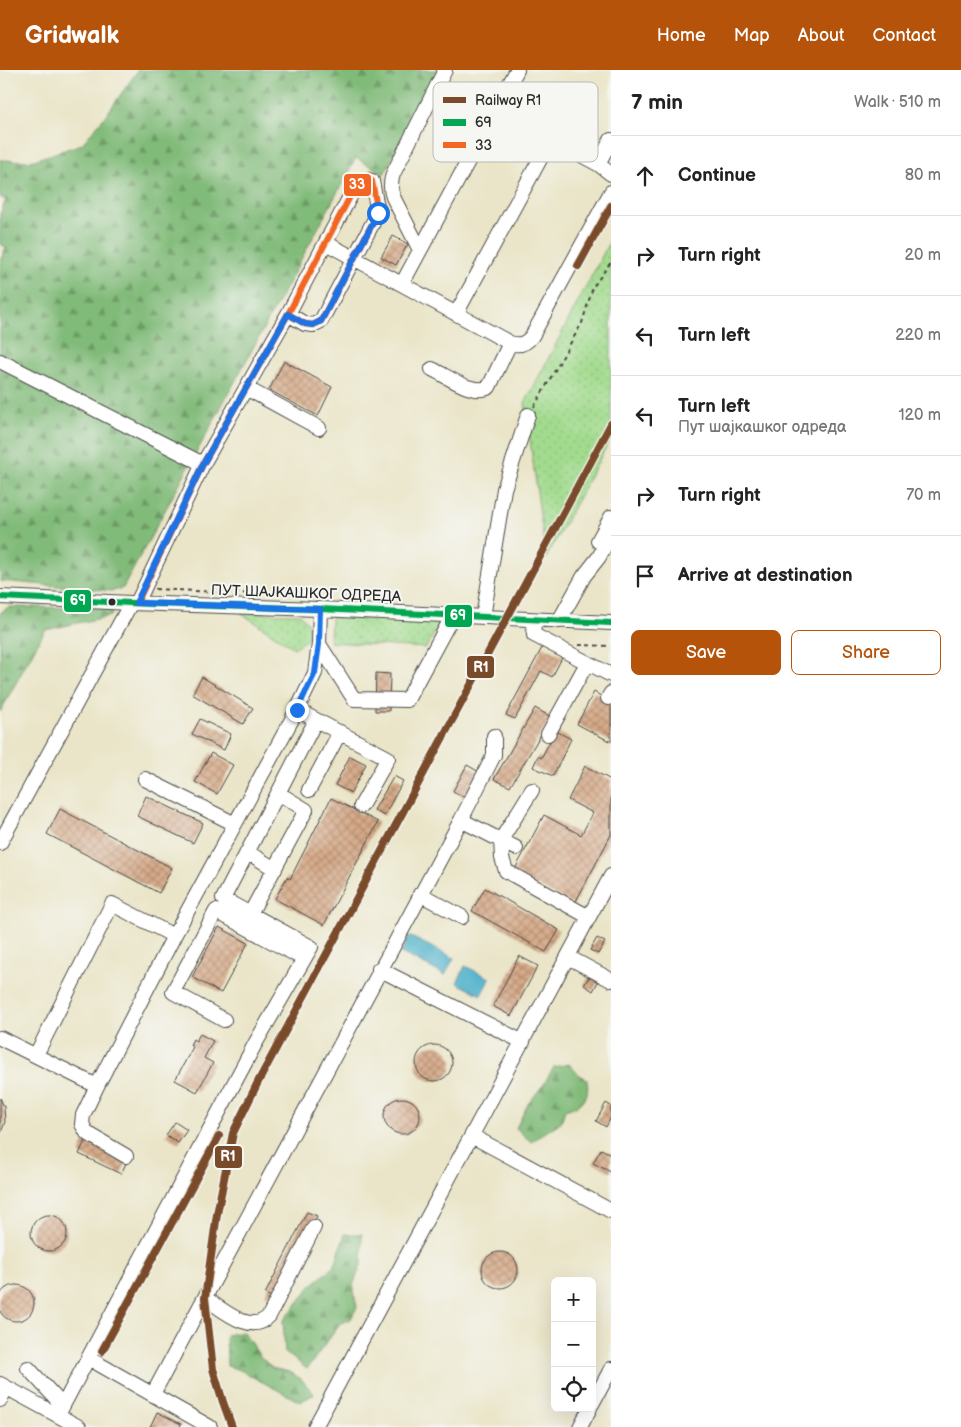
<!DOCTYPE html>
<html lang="en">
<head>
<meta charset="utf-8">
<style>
  body { margin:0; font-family:"Balsamiq Sans",sans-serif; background:#f2f2f2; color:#222 }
  .controls { position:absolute; right:15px; bottom:15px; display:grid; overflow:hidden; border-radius:8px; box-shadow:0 5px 20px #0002 }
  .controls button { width:45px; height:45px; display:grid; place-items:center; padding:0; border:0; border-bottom:1px solid #e0e0e0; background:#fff; color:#222; font:25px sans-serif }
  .stop { position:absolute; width:15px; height:15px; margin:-11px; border:4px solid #1a73e8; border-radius:50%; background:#fff }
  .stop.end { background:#1a73e8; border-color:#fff; box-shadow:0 1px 5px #0008 }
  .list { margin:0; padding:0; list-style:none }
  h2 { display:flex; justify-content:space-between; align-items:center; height:65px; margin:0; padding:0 20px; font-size:21px }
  h2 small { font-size:16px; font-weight:400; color:#767676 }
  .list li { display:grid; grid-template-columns:32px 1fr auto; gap:15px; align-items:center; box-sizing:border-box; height:80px; padding:0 20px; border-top:1px solid #e0e0e0 }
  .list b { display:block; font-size:19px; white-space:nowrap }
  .list p { margin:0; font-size:16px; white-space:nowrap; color:#767676 }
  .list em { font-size:16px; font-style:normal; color:#767676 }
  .actions { display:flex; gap:10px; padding:15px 20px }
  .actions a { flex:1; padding:11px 0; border:1px solid #b45309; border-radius:8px; text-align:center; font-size:18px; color:#b45309 }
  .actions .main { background:#b45309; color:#fff }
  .icon { flex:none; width:28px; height:28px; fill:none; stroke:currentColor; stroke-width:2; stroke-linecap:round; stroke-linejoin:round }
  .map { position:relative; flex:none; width:611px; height:1357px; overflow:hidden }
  header { display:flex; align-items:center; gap:30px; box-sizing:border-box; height:70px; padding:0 25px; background:#b45309; color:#fff }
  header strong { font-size:24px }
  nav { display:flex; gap:28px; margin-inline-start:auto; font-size:18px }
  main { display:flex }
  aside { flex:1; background:#fff }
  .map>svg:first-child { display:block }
</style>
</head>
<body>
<header>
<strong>Gridwalk</strong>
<nav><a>Home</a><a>Map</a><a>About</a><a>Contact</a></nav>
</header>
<main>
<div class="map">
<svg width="611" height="1357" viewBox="0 0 611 1357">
  <defs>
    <pattern id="grass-dots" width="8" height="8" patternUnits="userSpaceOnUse" patternTransform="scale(1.25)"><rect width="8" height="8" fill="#a2db8e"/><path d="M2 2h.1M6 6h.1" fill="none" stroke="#8cbc7b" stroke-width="1.8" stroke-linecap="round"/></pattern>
    <pattern id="forest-firs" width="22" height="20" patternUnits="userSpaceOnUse" patternTransform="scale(1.25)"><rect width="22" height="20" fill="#81bb79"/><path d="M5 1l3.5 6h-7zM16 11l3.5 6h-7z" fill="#6a9863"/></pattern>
    <pattern id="building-cross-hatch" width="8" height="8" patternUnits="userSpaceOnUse" patternTransform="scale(1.25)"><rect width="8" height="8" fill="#d6a987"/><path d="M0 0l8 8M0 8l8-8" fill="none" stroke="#ae8a6f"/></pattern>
  </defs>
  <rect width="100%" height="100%" fill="#f6f6f2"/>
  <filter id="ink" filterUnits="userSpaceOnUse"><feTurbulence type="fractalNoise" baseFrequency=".02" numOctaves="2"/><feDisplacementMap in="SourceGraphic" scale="10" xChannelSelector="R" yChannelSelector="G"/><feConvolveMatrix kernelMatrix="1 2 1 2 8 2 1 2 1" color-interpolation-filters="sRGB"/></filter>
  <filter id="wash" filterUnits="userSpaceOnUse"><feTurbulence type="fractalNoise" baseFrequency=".0096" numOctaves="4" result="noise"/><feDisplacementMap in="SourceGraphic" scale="20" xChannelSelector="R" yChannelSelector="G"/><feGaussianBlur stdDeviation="1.12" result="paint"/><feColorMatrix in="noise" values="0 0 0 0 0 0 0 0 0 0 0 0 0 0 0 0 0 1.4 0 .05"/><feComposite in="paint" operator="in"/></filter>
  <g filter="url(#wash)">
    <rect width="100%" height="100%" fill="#eae5c8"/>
    <!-- grass -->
    <path fill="url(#grass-dots)" stroke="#66835c" d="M611 169V368L546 488 525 333Z
      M241 543 300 544 309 555 307 569 294 578Z
      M331 547 441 552 426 578 330 572Z"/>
    <!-- forest -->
    <path fill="url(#forest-firs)" stroke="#567352" d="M138 0H440L384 104 356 88 123 518 113 521 0 511V191L6 177 0 174V144L6 130 0 127V90L31 91 82 74 107 44Z
      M9 537 114 538 111 546 45 560 0 642V543Z
      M569 994 578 1004 587 1009C590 1029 583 1035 565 1040L561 1052 531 1072 516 1058 528 1034 544 1014 554 997Z
      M345 1164H362V1193L353 1215 357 1237 351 1249 340 1254 307 1299 285 1282 283 1251 313 1214 335 1195Z
      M243 1262 260 1286 272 1298 290 1302 301 1309 314 1324 300 1332 240 1300 227 1296 226 1265Z"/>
    <!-- water -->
    <path fill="#4aafc9" stroke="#3a6d7a" d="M409 866 454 888 445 905 401 883Z
      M465 896 490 908 481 925 457 913Z"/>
    <g id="blocks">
      <!-- building -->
      <path fill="url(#building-cross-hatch)" d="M393 166 408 174 396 195 381 187Z
        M284 291 332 317 318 346 269 320Z
        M543 576 563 586 552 607 541 601 515 649 506 645Z
        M376 603 390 604 389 641H375Z
        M202 607 253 638 243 654 192 624Z
        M594 622 611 632V672L577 654Z
        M535 638 551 647 510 717 494 709Z
        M200 649 231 664 224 680 192 664Z
        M556 661 571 669 553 706 533 697 538 686 541 688Z
        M211 683 233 695 217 724 195 712Z
        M350 686 366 694 351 723 335 715Z
        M467 695 481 703 467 729 453 721Z
        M585 696 611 710V765L574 835 513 803 544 745 581 765 593 743 568 730Z
        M394 706 403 711 384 746 374 740Z
        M146 726 203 753 193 773 137 746Z
        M331 728 378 752 324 855 275 829 287 807 290 809Z
        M60 739 172 798 159 823 47 764Z
        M485 818 559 860 546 882 472 841Z
        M219 857 248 873 221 923 192 907Z
        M597 868 605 872 598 884 590 880Z
        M519 886 538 896 511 946 493 936Z
        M589 907 598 912 593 921 584 915Z
        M200 964 213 971 204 988 213 993 197 1022 175 1010 193 977 190 975 193 969 196 971Z
        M416 993a18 18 0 1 1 36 0a18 18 0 1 1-36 0Z
        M384 1046a18 18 0 1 1 36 0a18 18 0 1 1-36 0Z
        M0 1028 4 1037 5 1052 0 1065Z
        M606 1033 611 1036V1047L606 1057 596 1051Z
        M175 1052 187 1060 178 1073 166 1065Z
        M85 1071 127 1091 121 1104 79 1084Z
        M601 1079 611 1084V1102L593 1093Z
        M307 1142 317 1146 274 1228 265 1224Z
        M31 1163a18 18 0 1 1 36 0a18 18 0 1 1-36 0Z
        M482 1200a18 18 0 1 1 36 0a18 18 0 1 1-36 0Z
        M-2 1233a18 18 0 1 1 36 0a18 18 0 1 1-36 0Z
        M157 1342 181 1354 180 1357H150Z"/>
    </g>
  </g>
  <g filter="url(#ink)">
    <use href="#blocks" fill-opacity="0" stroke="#484743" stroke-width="1"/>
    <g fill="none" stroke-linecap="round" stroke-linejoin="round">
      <!-- minor casing -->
      <g stroke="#484743" stroke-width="16">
        <path id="minor" d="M432 26 485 56
          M495 39 598 94 611 104
          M598 94 611 70
          M326 173 510 273C519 276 526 274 532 266L611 122
          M420 180 393 127C390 119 390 113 393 104L445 0
          M402 214 517 0
          M456 244 551 69
          M0 291 203 394
          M432 299C447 306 473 326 489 317L510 273
          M246 318 319 358
          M598 471 611 447
          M0 527 131 533 320 539 611 553
          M137 533 203 394 288 244 353 121C358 113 362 107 372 111L378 143 321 251 313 255 305 254 288 244
          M483 547 504 419 528 345
          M533 550 534 565 611 605
          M559 551 584 506 599 487 611 464
          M319 574 354 629 407 630 453 545
          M608 628 611 623
          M297 640 388 688 361 736
          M548 664 587 593
          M145 709 235 754
          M309 720 340 662
          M532 720 501 770 502 788 506 801 589 847
          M461 750 516 778
          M0 773 131 533
          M247 782 275 799
          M420 824 462 847
          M250 844 306 740 278 723
          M568 887 611 910
          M379 899 523 972
          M224 950 173 922 216 841 304 889
          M0 968 97 1016 174 866 297 640 315 603 319 574 320 539
          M36 985 112 834 174 866
          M97 1016 83 1045 82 1054 87 1063 126 1086
          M472 1066 611 1141
          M205 1228C222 1239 251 1266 269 1246L314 1157
          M88 1288 210 1357
          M28 1298 63 1336
          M0 1314 79 1357
          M153 1324 461 750 494 685V666
          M0 1330 6 1318
          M592 1334 611 1299
          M58 1345 255 974 311 877 223 829 316 650
          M315 1357 611 806
          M580 1357 590 1338"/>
      </g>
      <!-- path -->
      <path stroke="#484743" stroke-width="2" stroke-dasharray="4 4" stroke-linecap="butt" d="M534 337 582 253 593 217 611 192
        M155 519 258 524
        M579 575 611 576"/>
      <!-- minor -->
      <use href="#minor" stroke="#fff" stroke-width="14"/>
      <!-- bus-1 casing -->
      <g stroke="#f6f6f2" stroke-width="10">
        <path id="bus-1" d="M0 527 131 533 320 539 611 553"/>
      </g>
      <!-- bus-2 casing -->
      <g stroke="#f6f6f2" stroke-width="10">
        <path id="bus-2" d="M137 533 203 394 288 244 353 121C358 113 362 107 372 111L378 143 321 251 313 255 305 254 288 244"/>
      </g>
      <!-- bus-1 -->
      <use href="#bus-1" stroke="#00a651" stroke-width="6"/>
      <!-- bus-2 -->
      <use href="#bus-2" stroke="#f26522" stroke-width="6"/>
      <!-- rail-1 casing -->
      <g stroke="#f6f6f2" stroke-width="11">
        <path id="rail-1" d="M578 196 611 136
          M102 1281 219 1066
          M232 1357 223 1332 213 1299 205 1228 217 1144 233 1063 258 1012 611 354"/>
      </g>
      <!-- rail-1 -->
      <use href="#rail-1" stroke="#7a4b2a" stroke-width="8"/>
    </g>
  </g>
  <g fill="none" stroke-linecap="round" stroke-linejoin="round" filter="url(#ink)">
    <!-- route -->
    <path stroke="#1a73e8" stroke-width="6" d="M297 640 315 603 319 574 320 539 136 533 203 394 288 244 305 254 313 255 321 251 378 143"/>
  </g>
  <!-- markers -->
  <circle fill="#2b2b2b" stroke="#f6f6f2" stroke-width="2" cx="112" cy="532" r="4.5"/>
  <g text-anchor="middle" stroke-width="4" stroke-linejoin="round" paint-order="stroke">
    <!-- street labels -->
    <g font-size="15" fill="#2b2b2b" stroke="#f6f6f2">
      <text transform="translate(306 523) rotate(2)" y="5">ПУТ ШАЈКАШКОГ ОДРЕДА</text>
    </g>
  </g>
  <!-- legend -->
  <rect x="433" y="12" width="165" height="80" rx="8" fill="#f6f6f2" stroke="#b9b9b6" stroke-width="1"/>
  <rect x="443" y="27" width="23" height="6" fill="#7a4b2a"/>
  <rect x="443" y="49" width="23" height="7" fill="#00a651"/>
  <rect x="443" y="72" width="23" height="6" fill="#f26522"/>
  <g font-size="14" fill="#2b2b2b">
    <text x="475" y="35">Railway R1</text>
    <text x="475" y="57">69</text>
    <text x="475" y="80">33</text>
  </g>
  <g stroke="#f6f6f2" stroke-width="2">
    <rect x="343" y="103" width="29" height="24" rx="5" fill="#f26522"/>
    <rect x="63" y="519" width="29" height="24" rx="5" fill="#00a651"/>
    <rect x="444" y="534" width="29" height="24" rx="5" fill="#00a651"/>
    <rect x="466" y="585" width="29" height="24" rx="5" fill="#7a4b2a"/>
    <rect x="214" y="1075" width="29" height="24" rx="5" fill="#7a4b2a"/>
  </g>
  <g font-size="14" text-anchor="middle" font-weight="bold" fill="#fff">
    <text x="357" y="119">33</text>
    <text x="78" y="535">69</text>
    <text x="458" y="550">69</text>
    <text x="481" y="602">R1</text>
    <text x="228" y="1091">R1</text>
  </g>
</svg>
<div class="controls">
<button>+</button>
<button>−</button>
<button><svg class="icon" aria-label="locate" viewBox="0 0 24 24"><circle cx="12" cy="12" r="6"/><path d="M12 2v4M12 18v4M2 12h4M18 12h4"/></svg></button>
</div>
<div class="stop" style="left:378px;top:143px"></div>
<div class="stop end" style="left:297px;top:640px"></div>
</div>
<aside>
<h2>7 min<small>Walk · 510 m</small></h2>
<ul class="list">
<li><svg class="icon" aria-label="ahead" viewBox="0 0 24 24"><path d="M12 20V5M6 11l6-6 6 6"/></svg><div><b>Continue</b></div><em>80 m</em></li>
<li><svg class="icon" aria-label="right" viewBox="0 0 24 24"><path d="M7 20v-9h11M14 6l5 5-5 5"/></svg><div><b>Turn right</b></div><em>20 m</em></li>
<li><svg class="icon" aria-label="left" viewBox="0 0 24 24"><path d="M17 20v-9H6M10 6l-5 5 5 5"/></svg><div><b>Turn left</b></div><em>220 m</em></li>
<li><svg class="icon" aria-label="left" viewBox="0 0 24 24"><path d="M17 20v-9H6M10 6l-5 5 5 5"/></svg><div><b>Turn left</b><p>Пут шајкашког одреда</p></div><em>120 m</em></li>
<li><svg class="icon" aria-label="right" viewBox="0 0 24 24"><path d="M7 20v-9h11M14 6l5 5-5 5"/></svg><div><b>Turn right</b></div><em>70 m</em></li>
<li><svg class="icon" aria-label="arrive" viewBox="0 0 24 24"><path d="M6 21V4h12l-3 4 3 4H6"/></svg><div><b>Arrive at destination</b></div></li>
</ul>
<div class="actions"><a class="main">Save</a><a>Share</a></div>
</aside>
</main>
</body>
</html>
